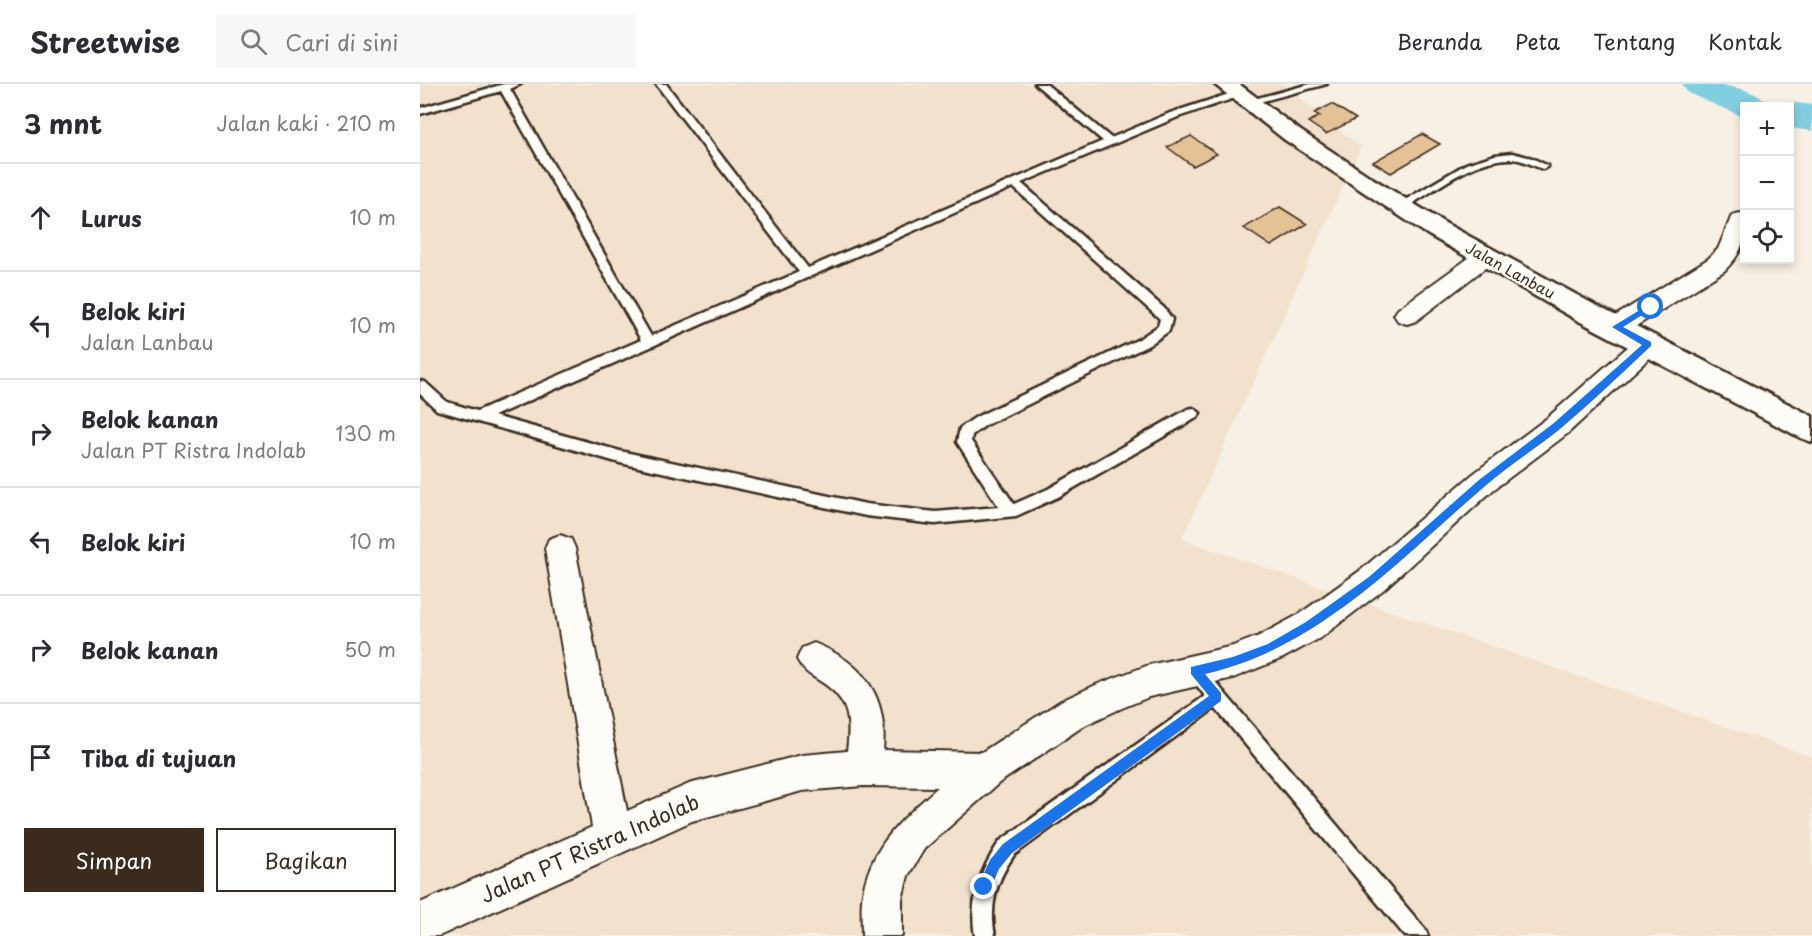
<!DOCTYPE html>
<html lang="id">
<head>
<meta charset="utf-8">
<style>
  body { margin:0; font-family:"Playpen Sans",sans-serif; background:#f7f7f7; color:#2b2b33 }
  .controls { position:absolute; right:18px; top:18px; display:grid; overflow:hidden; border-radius:0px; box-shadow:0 3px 9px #0003 }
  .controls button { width:54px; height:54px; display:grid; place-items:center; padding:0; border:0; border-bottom:2px solid #e1e1e2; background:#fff; color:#2b2b33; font:30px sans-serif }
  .stop { position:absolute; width:18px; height:18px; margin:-14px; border:4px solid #1a73e8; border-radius:50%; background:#fff }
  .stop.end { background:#1a73e8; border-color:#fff; box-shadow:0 2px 6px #0008 }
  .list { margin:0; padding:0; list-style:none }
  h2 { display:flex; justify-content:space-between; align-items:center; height:78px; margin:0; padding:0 24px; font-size:26px }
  h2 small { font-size:20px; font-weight:400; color:#7c7c81 }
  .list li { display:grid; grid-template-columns:39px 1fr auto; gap:18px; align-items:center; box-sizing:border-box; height:108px; padding:0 24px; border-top:2px solid #e1e1e2 }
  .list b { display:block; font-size:22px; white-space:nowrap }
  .list p { margin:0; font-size:20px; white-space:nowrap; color:#7c7c81 }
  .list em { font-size:20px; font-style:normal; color:#7c7c81 }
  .actions { display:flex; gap:12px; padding:18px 24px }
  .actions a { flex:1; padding:14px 0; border:2px solid #3b2a1e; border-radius:0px; text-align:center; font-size:21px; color:#3b2a1e }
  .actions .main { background:#3b2a1e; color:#fff }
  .icon { flex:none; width:33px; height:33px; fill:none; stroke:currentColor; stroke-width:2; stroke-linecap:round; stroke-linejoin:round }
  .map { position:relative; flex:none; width:1392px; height:852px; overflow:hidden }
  header { display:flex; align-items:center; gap:36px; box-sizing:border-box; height:84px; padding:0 30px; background:#fff; border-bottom:2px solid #e1e1e2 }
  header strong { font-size:28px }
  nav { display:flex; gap:33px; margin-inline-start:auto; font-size:21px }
  .search { width:420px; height:54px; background:#f7f7f7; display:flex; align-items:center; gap:15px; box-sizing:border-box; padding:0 21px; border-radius:0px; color:#7c7c81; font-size:22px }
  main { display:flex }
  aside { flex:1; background:#fff }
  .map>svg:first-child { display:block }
</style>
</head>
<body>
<header>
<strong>Streetwise</strong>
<div class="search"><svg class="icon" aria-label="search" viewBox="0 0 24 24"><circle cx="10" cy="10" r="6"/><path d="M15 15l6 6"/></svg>Cari di sini</div>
<nav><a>Beranda</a><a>Peta</a><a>Tentang</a><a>Kontak</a></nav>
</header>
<main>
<aside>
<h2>3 mnt<small>Jalan kaki · 210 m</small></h2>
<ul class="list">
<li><svg class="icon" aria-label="ahead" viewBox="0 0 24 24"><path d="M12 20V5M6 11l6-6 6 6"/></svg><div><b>Lurus</b></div><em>10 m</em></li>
<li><svg class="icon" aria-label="left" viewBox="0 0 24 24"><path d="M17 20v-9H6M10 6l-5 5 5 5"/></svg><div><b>Belok kiri</b><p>Jalan Lanbau</p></div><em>10 m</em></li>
<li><svg class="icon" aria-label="right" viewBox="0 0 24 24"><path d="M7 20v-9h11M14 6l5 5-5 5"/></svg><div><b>Belok kanan</b><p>Jalan PT Ristra Indolab</p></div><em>130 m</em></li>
<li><svg class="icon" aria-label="left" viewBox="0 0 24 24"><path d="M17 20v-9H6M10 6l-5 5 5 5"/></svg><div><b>Belok kiri</b></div><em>10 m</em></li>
<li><svg class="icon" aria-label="right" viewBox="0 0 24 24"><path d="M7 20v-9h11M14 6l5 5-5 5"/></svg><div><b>Belok kanan</b></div><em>50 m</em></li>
<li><svg class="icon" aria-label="arrive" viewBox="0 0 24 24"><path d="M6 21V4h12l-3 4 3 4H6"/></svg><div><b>Tiba di tujuan</b></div></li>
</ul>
<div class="actions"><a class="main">Simpan</a><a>Bagikan</a></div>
</aside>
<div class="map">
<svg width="1392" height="852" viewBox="0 0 1392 852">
  <rect width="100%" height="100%" fill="#f8f0e4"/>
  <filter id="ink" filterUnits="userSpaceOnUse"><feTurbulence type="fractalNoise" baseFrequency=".0167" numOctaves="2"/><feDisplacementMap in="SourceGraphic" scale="12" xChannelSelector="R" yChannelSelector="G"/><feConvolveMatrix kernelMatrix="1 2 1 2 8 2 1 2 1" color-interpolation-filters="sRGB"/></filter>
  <g filter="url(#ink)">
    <!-- built -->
    <path fill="#f2e2cd" d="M0 0H862L941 63 762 455 1392 673V852H0Z"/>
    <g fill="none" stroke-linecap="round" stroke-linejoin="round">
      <!-- river -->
      <path fill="#82cee1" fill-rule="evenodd" d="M1262 0C1292 0 1332 0 1351 22H1324V33L1268 9Z
        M1370 18 1392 21V47L1370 44V22H1355Z"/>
    </g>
    <!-- building -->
    <path fill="#e4c296" stroke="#3b2a1e" stroke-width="1.5" d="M912 20 936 35 906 50 888 38 900 32 894 29Z
      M1002 50 1020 60 971 89 953 78Z
      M771 52 797 70 773 82 747 63Z
      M860 123 887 140 851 162 824 144Z"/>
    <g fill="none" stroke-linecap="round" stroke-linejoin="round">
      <!-- service casing -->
      <g stroke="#3b2a1e" stroke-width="5">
        <path id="service" d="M101 0 90 5 231 252 379 188 236 0H246L388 184 683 57 615 0H626L691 54 750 29 815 8H821V12L758 33 601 99 744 224 752 235 749 247 729 261 566 341 552 351 551 357 594 420 628 405 768 325 773 324 780 329 778 333 638 413 596 432 515 440 446 432 200 379 17 326 0 310V297L5 298 27 318 57 327 221 256 81 7 0 30V24L84 0ZM593 103 740 235 738 242 719 255 556 333 540 344 537 358 579 423 515 428 446 420 200 367 74 332Z
          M890 0H907L828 21 823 18Z
          M1092 69 1112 74 1128 82 1123 85C1113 82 1103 75 1091 75 1054 74 1016 106 985 124L981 125 975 122 1046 80 1075 71Z
          M775 579 781 581 803 607 1005 845 1008 852H985L795 624 594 771C576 797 569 821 575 852H555C549 816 560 786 580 757L785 612 766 587 769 581Z"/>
      </g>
      <!-- minor casing -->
      <g stroke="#3b2a1e" stroke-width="4">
        <path id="minor" d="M1320 129 1324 130C1324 158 1325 166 1304 187L1205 249 1196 252 1187 249 1183 243 1187 237 1288 175 1298 165 1312 131Z
          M1065 165 1073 168 1077 173 1073 178 996 237 987 240 978 237 974 231 978 225 1057 168Z
          M1228 251 1237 253 1241 260 1237 267 1147 350 1073 406 963 506 902 553 863 574 813 594 729 613 702 624 665 641 579 699 504 765 488 792 482 815V852H442C442 840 441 827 442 815 449 763 481 736 518 703L443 702 382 707 272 737 19 852H0V819L172 743 125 464 129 455 140 451 151 455 155 464 207 727 269 700 382 671 427 667C431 635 429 615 400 597 389 590 383 587 377 575L382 564 394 559C444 579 468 612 463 666L562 668 641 617 678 600 729 581 813 562 839 552 878 531 941 486 1053 390 1127 334 1219 253Z"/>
      </g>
      <!-- tertiary casing -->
      <g stroke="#3b2a1e" stroke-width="5">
        <path id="tertiary" d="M794 0H819L881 47 952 94 1025 139 1175 221 1392 332V358L1381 354 1155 235 1007 150 865 56Z"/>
      </g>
      <!-- service -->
      <use href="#service" fill="#fdfcf7" fill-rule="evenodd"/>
      <!-- minor -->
      <use href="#minor" fill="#fdfcf7" fill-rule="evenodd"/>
      <!-- tertiary -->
      <use href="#tertiary" fill="#fdfcf7" fill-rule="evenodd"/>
    </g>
  </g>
  <!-- route -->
  <path fill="#1a73e8" d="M1228 221 1235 223 1203 243 1231 258V262C1201 290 1171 319 1140 345 1115 365 1088 382 1064 403 979 476 899 564 785 590L801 609V617L592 769 579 785 569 808 564 809 560 808 558 803 570 776 583 760 789 612 771 590V583L813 573 848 560 886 538 949 493 1059 396 1134 339 1222 261 1192 243Z"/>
  <g text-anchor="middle" stroke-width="4.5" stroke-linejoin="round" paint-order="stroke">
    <!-- far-street labels -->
    <g font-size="15" fill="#3b2a1e" stroke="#fdfcf7">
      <text transform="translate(1090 187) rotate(29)" y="5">Jalan Lanbau</text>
    </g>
    <!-- near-street labels -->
    <g font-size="21" fill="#3b2a1e" stroke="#fdfcf7">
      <text transform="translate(170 765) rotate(-24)" y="7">Jalan PT Ristra Indolab</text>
    </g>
  </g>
</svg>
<div class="controls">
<button>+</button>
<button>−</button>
<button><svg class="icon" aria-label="locate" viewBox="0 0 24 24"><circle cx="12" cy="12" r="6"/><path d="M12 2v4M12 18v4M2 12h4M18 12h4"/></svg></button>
</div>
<div class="stop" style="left:1231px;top:223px"></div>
<div class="stop end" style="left:564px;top:803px"></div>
</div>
</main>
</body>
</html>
